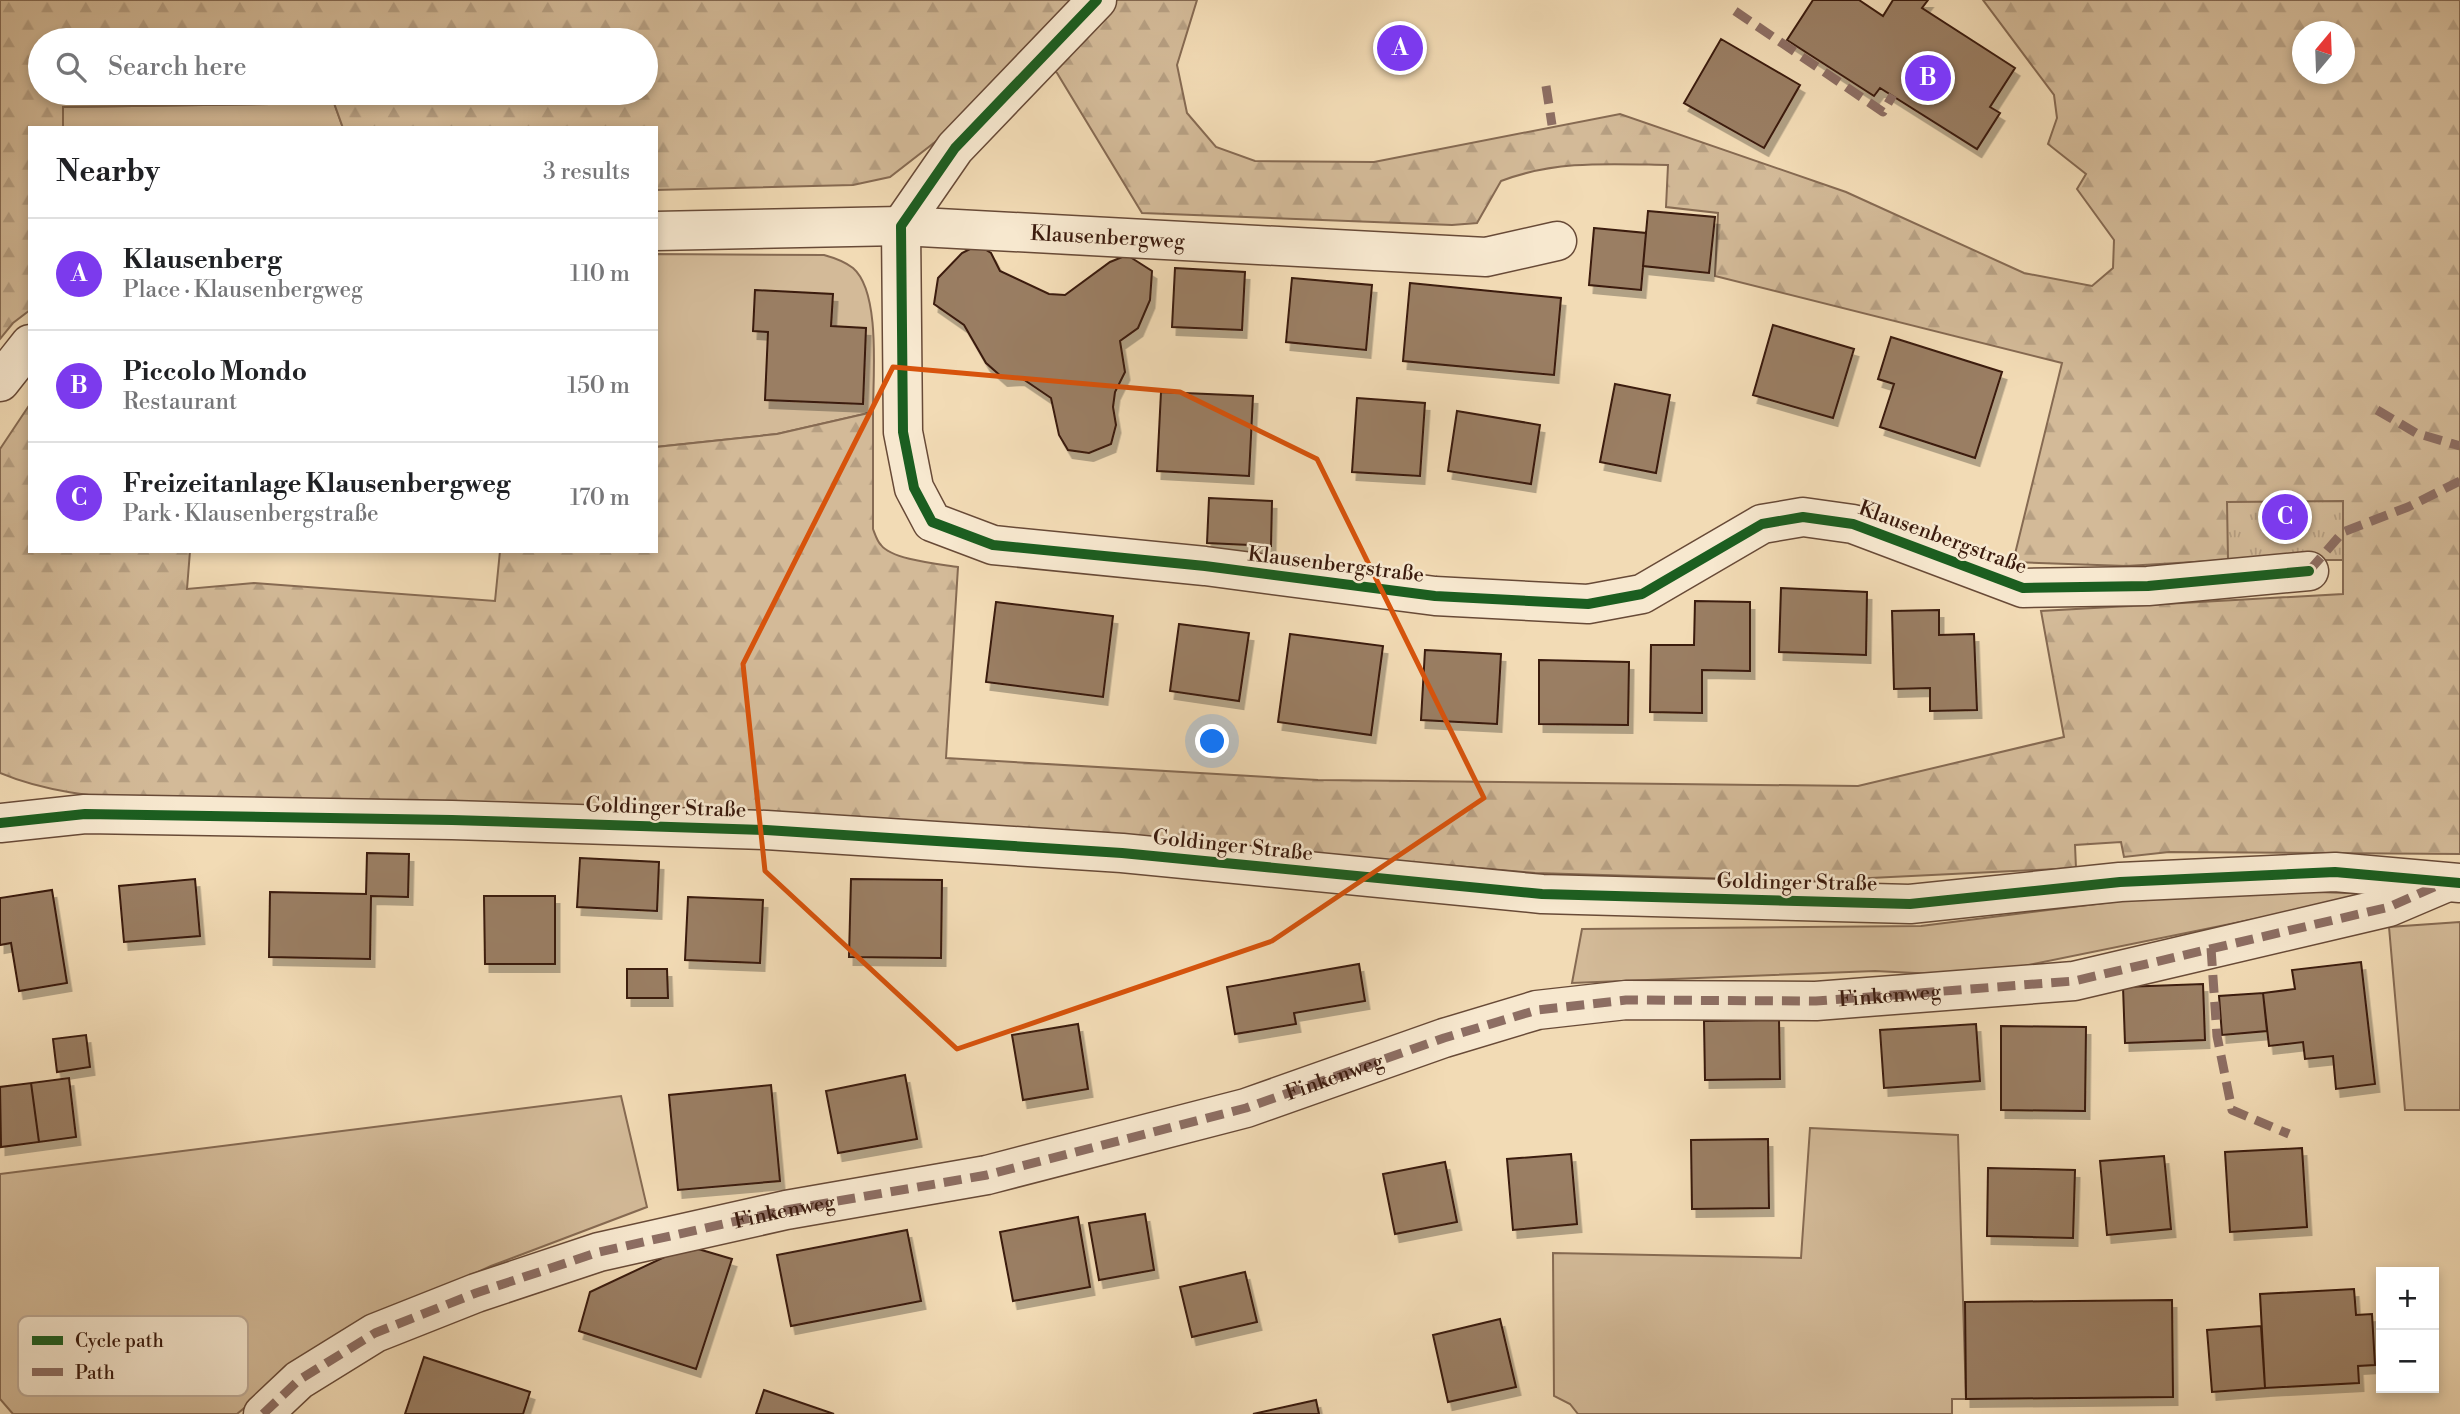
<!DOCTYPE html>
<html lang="en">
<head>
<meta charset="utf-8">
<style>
  body { margin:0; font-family:"Libre Bodoni",serif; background:#f6f6f6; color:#202124 }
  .controls { position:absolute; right:21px; bottom:21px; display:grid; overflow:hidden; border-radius:0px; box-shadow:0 4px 10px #0003 }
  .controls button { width:63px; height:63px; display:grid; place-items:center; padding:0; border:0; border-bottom:2px solid #e0e0e0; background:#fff; color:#202124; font:35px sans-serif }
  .compass { position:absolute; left:2292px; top:21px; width:63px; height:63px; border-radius:50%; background:#fff; box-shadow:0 4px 10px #0003; rotate:19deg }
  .you { position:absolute; left:1213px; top:742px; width:24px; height:24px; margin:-18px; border:5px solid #fff; border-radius:50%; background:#1a73e8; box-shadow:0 0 0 10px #1a73e833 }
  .badge { display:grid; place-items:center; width:46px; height:46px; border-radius:50%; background:#7c3aed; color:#fff; font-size:23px; font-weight:700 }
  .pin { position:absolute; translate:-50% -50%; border:4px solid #fff; box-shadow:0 2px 7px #0006 }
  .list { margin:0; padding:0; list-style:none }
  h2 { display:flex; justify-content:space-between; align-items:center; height:91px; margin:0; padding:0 28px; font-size:30px }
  h2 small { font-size:23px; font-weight:400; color:#757577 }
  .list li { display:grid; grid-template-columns:46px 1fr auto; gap:21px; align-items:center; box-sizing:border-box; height:112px; padding:0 28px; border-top:2px solid #e0e0e0 }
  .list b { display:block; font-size:26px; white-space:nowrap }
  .list p { margin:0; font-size:23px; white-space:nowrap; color:#757577 }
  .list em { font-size:23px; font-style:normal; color:#757577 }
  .icon { flex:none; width:38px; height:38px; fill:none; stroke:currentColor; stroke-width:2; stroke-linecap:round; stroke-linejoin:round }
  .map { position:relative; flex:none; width:2460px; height:1414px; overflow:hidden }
  .search { position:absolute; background:#fff; box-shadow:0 4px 10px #0003; left:28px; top:28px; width:630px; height:77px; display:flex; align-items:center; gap:18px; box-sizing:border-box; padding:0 24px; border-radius:38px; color:#757577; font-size:26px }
  .panel { position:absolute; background:#fff; box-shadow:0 4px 10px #0003; left:28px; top:126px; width:630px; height:427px; border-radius:0px }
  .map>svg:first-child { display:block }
</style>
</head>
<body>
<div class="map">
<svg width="2460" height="1414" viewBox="0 0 2460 1414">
  <defs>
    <pattern id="forest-firs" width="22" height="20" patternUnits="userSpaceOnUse" patternTransform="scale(1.75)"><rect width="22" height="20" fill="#d3ba98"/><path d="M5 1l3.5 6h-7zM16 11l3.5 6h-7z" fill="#b69f82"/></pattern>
    <pattern id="park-tufts" width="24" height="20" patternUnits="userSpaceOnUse" patternTransform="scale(1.75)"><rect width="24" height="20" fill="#d3ba98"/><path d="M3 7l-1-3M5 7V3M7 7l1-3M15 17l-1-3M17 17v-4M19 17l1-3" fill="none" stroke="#b69f82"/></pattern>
    <filter id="shadow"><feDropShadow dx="4.5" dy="8" stdDeviation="0" flood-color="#0004"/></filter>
  </defs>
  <rect width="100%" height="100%" fill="#f2dbb5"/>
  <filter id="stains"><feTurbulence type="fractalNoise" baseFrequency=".00286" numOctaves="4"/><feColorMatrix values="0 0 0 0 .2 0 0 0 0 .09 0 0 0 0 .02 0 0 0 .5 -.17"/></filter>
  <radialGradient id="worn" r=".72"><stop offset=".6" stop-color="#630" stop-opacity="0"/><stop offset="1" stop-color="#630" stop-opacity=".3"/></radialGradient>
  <!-- grass -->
  <path fill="#d3ba98" stroke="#866a52" stroke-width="2" d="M334 103 343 128H63V107Z
    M656 254 824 255C835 258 844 261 853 268 881 292 873 377 873 412L777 434 656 447Z
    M2259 890 2378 894 2009 969 1935 974 1875 971 1572 983 1582 929 1921 926 2128 900Z
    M2460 922V1110H2405L2389 927Z
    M621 1096 647 1207 491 1266 398 1308 311 1353 237 1414H13L0 1399V1174Z
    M1810 1128 1958 1135 1966 1399H1952V1414H1578L1570 1404 1554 1396 1553 1253 1801 1258Z"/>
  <!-- forest -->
  <path fill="url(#forest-firs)" stroke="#866a52" stroke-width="2" fill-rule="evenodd" d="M0 0H1197L1177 65 1187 113 1216 147 1255 161 1374 162 1620 114 1846 192 2024 273 2092 286 2113 268 2114 240 2077 189 2086 174 2048 144 2057 118 2054 95 1983 0H2460V854L2169 852 2124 857 2121 842 2075 845 2076 868 1809 881 1535 873 1131 837 163 802C108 797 52 795 0 773V449L30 404V551H190L187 589 254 583 495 601 500 551H656V447L777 434 873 412V529C875 534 877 541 881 545 892 560 940 564 958 567L946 758 1318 780 1858 786 2064 737 2041 611 2343 594V502H2228V560L2126 566 2013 562 2062 363 1715 276 1718 213 1666 207 1668 165C1610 164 1556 160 1501 181L1477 223 1452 225 1142 213 1057 73 1027 53 966 118 890 177 853 185 656 190V128H343L334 103 63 107V128H30V310L13 323 0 339ZM2302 32H2344V74H2302ZM40 40H646V93H40Z"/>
  <!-- park -->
  <path fill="url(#park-tufts)" stroke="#866a52" stroke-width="2" d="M2343 501V560H2228L2227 502Z"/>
  <!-- building -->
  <path fill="#9a7e64" stroke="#3a1a0d" stroke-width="2" filter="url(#shadow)" d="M1813 0H1859L1883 16 1893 0H1928L1922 8 2015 68 1990 107 2000 113 1977 149 1880 88 1874 96 1787 40Z
    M1721 39 1800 85 1764 148 1684 103Z
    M1648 211 1715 217 1709 273 1643 266Z
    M1594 228 1646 233 1641 290 1589 285Z
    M978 245 991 253 1000 271 1049 294 1065 295 1110 262 1127 255 1152 271 1150 300 1138 328 1120 341 1125 372 1115 392 1113 407 1116 425 1111 444 1089 453 1068 450 1059 435 1051 398 1020 377 1003 378 986 363 964 325 934 304 938 278 962 253Z
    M1175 268 1245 272 1242 330 1172 327Z
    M1292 278 1372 285 1366 350 1286 342Z
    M1410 283 1561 298 1554 375 1403 361Z
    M755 290 833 294 831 326 866 328 863 404 765 400 768 332 753 331Z
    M1773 325 1854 349 1833 418 1753 395Z
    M1891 337 2002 372 1975 458 1880 427 1894 384 1878 379Z
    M1615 384 1670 395 1656 473 1600 462Z
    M1161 392 1253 396 1249 476 1157 471Z
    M1357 398 1425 403 1420 476 1352 472Z
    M1457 411 1540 425 1531 484 1448 471Z
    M1209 498 1272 501 1271 546 1207 543Z
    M1781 588 1867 592 1866 655 1779 652Z
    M1695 601 1750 602V671L1702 670V713L1650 712 1651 645H1694Z
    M996 602 1113 616 1103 697 986 682Z
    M1939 610V635L1974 634 1977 710 1930 711V688L1894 689 1892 611Z
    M1179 624 1249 633 1239 701 1170 691Z
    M1290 634 1383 646 1371 735 1278 722Z
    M1425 650 1501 654 1497 724 1421 720Z
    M1539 660 1629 662 1628 725 1539 724Z
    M367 853 409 854 408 897 371 896 370 959 269 957 270 892 366 894Z
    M580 858 659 862 657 911 577 907Z
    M195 879 200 936 124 942 119 886Z
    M851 879 942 880 941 958 849 957Z
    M52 890 67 983 19 991 11 943 0 945V898Z
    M484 896H555V964H485Z
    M688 897 763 900 760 963 685 960Z
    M2361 962 2375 1084 2336 1089 2333 1056 2305 1059 2303 1042 2269 1046 2263 993 2295 989 2292 970Z
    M1359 964 1365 1001 1294 1013 1296 1024 1235 1034 1227 987Z
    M627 969H667L668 998H627Z
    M2203 984 2205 1040 2125 1043 2123 987Z
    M2263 993 2267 1031 2222 1035 2219 996Z
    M1779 1020 1780 1079 1705 1080 1704 1021Z
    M1078 1024 1088 1089 1023 1100 1012 1035Z
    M1976 1024 1980 1081 1884 1088 1880 1030Z
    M2001 1026 2086 1027 2085 1111 2001 1110Z
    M86 1035 90 1067 57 1072 53 1039Z
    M905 1075 917 1139 838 1153 826 1091Z
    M69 1078 76 1137 39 1142 31 1083Z
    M31 1083 39 1142 1 1147 0 1087Z
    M771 1085 780 1181 678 1190 669 1095Z
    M1768 1139 1769 1208 1692 1209 1691 1140Z
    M2302 1148 2307 1227 2230 1232 2225 1152Z
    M1571 1154 1577 1224 1513 1230 1507 1159Z
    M2164 1156 2171 1229 2107 1235 2100 1161Z
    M1445 1162 1457 1222 1395 1234 1383 1174Z
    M1988 1168 2075 1170 2073 1238 1987 1236Z
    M1145 1214 1154 1270 1099 1280 1089 1223Z
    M1078 1217 1090 1287 1013 1301 1000 1232Z
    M907 1230 921 1301 791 1326 777 1255Z
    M688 1246 732 1259 696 1369 579 1331 590 1292Z
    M1245 1272 1257 1322 1192 1337 1180 1287Z
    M2354 1289 2356 1315 2372 1314 2375 1365 2358 1366 2359 1383 2265 1388 2260 1294Z
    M2172 1300 2173 1397 1966 1399 1965 1302Z
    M1500 1319 1516 1387 1448 1402 1433 1335Z
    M2261 1326 2265 1388 2212 1392 2207 1330Z
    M424 1357 530 1392 523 1414H405Z
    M764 1390 834 1414H756Z
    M1316 1400 1319 1414H1253Z"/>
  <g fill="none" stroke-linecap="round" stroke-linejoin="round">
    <!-- minor casing -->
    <g stroke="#684a37" stroke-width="41">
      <g id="minor">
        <path d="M1097 0 955 148 901 226 903 432 914 488 932 522 993 545 1205 566 1435 596 1588 604 1642 594 1762 524 1803 517 1853 524 2023 588 2148 586 2309 571"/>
        <path id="s1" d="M656 231 901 226 1486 257 1557 241"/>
        <path d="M0 382 30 344"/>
        <path d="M0 823 85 814 452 820 766 830 1122 853 1542 894 1910 904 2120 882 2335 872 2460 883"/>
        <path d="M263 1414 299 1380 375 1333 476 1293 599 1252 786 1210 987 1175 1246 1108 1444 1038 1537 1010 1626 1000 1816 1001 2074 981 2389 907 2443 884"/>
      </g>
    </g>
    <!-- minor -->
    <use href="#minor" stroke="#f7e8cf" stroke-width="38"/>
    <!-- quiet -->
    <g stroke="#8d6e63" stroke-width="9" stroke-dasharray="18 9" stroke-linecap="butt">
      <path d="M1735 11 1883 112 1893 95"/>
      <path d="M1546 86 1552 125"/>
      <path d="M2377 410 2416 433 2460 446"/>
      <path d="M2309 571 2343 532 2408 507 2460 481"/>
      <path d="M2211 948 2217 1036 2232 1110 2289 1134"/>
      <path id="s2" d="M263 1414 299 1380 375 1333 476 1293 599 1252 786 1210 987 1175 1246 1108 1444 1038 1537 1010 1626 1000 1816 1001 2074 981 2389 907 2441 884"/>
    </g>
    <!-- cycleway casing -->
    <g stroke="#f7e8cf" stroke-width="15">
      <path id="cycleway" d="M1097 0 955 148 901 226 903 432 914 488 932 522 993 545 1205 566 1435 596 1588 604 1642 594 1762 524 1803 517 1853 524 2023 588 2148 586 2309 571
        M0 823 85 814 452 820 766 830 1122 853 1542 894 1910 904 2120 882 2335 872 2460 883"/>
    </g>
    <!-- cycleway -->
    <use href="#cycleway" stroke="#1b5e20" stroke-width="10"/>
  </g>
  <!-- marked area -->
  <path fill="none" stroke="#d7530c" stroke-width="5" stroke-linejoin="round" d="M893 367 1180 392 1317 459 1484 798 1272 941 957 1049 765 871 743 664Z"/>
  <g text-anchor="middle" stroke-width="5" stroke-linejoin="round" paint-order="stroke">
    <!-- street labels -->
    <g font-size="21" fill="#3a1a0d" stroke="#f7e8cf">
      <text dy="7" stroke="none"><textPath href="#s1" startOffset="452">Klausenbergweg</textPath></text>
      <text transform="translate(1943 537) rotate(20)" y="7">Klausenbergstraße</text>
      <text transform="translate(1336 564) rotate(7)" y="7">Klausenbergstraße</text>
      <text transform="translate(666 807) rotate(2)" y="7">Goldinger Straße</text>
      <text transform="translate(1233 845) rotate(6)" y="7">Goldinger Straße</text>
      <text transform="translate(1797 882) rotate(1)" y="7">Goldinger Straße</text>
      <text dy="7" stroke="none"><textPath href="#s2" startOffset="1701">Finkenweg</textPath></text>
      <text dy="7" stroke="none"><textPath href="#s2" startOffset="1134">Finkenweg</textPath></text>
      <text dy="7" stroke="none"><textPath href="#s2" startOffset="567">Finkenweg</textPath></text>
    </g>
  </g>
  <!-- legend -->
  <rect x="18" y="1316" width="230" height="80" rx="10" fill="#f7e8cf" stroke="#beaa95" stroke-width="2"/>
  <rect x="32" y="1336" width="31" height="9" fill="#1b5e20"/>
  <rect x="32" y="1368" width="31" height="8" fill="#8d6e63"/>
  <g font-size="19" fill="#3a1a0d">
    <text x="75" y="1347">Cycle path</text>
    <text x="75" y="1379">Path</text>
  </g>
  <rect width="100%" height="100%" filter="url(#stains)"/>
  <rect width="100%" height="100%" fill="url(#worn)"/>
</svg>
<div class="controls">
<button>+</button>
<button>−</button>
</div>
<svg class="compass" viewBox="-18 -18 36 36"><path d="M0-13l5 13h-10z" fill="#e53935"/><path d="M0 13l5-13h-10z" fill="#757577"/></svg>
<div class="you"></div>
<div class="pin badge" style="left:1400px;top:48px">A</div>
<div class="pin badge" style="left:1928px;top:78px">B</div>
<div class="pin badge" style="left:2285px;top:517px">C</div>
<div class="search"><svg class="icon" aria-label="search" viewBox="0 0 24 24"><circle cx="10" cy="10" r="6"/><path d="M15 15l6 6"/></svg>Search here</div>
<section class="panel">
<h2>Nearby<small>3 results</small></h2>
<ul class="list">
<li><span class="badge">A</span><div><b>Klausenberg</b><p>Place · Klausenbergweg</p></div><em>110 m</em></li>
<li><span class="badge">B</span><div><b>Piccolo Mondo</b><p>Restaurant</p></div><em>150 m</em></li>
<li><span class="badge">C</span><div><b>Freizeitanlage Klausenbergweg</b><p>Park · Klausenbergstraße</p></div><em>170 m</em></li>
</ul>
</section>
</div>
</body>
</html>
